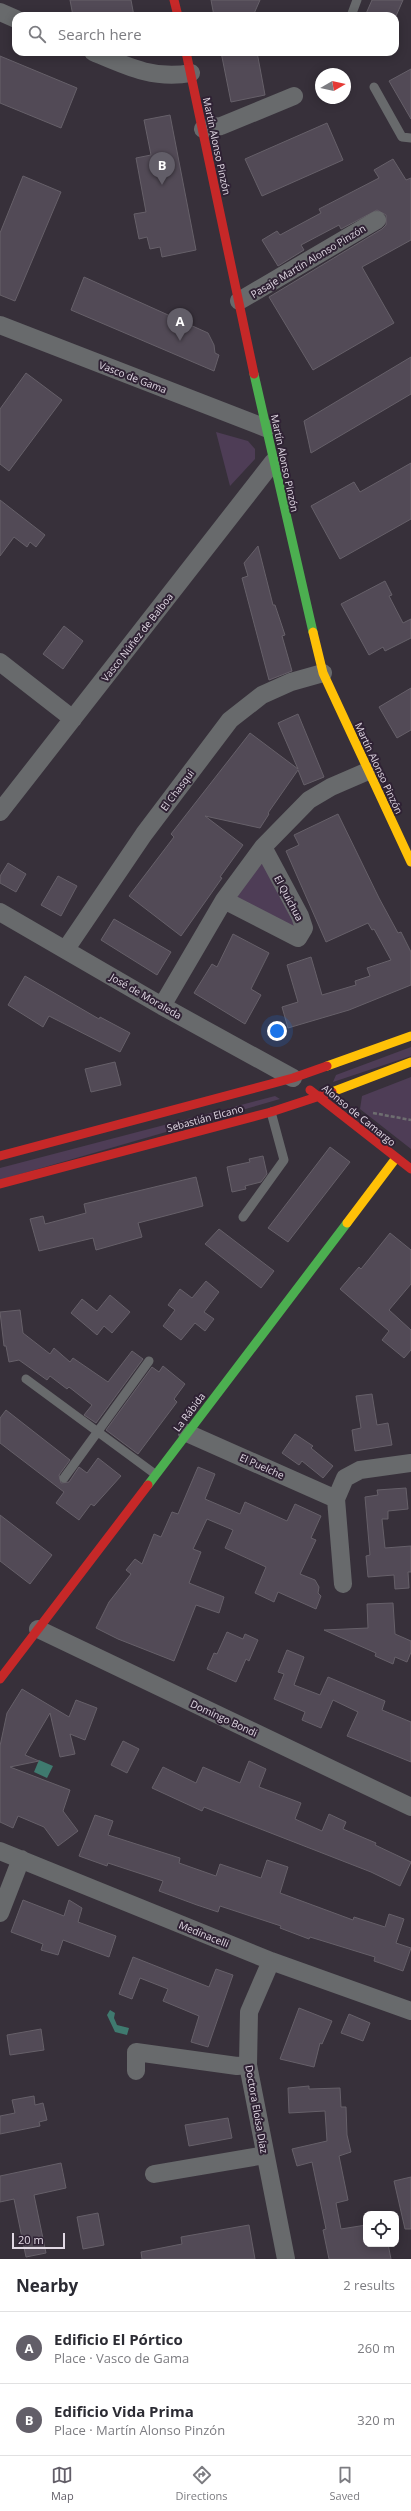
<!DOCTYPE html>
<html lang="en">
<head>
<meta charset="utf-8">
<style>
  body { margin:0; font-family:"Open Sans",sans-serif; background:#f7f7f7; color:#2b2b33 }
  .controls { position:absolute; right:12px; bottom:12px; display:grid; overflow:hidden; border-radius:8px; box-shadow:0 2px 10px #0003 }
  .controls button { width:36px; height:36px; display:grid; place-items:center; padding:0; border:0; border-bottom:1px solid #e1e1e2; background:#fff; color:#2b2b33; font:20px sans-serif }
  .compass { position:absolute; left:315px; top:68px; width:36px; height:36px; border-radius:50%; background:#fff; box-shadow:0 2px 10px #0003; rotate:81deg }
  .scale { position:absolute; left:12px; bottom:10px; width:53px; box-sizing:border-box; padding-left:4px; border:2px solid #e1d8e4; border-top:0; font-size:11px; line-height:14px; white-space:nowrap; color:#e1d8e4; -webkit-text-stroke:3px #2f2234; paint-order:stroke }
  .you { position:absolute; left:277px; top:1031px; width:14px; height:14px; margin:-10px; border:3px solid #fff; border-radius:50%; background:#1a73e8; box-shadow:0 0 0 6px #1a73e833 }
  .badge { display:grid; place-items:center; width:26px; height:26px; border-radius:50%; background:#625e68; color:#fff; font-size:13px; font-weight:700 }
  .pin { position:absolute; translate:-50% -33px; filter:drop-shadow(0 1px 2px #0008) }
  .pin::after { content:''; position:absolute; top:21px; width:14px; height:12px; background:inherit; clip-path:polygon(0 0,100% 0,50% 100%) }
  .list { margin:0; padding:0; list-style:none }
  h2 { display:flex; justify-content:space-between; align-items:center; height:52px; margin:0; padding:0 16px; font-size:17px }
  h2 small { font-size:13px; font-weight:400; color:#7c7c81 }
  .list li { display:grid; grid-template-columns:26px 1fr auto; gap:12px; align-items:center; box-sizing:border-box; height:72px; padding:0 16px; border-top:1px solid #e1e1e2 }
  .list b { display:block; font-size:15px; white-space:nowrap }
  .list p { margin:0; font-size:13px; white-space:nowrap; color:#7c7c81 }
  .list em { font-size:13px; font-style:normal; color:#7c7c81 }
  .icon { flex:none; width:22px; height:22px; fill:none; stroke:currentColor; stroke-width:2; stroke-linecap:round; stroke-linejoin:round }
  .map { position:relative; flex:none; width:411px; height:2259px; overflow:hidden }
  .search { position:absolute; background:#fff; box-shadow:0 2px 10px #0003; left:12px; right:12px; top:12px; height:44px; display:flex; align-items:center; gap:10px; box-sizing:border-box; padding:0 14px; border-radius:12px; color:#7c7c81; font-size:15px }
  .sheet { height:196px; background:#fff }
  nav { display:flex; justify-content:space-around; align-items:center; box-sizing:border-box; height:56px; border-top:1px solid #e1e1e2; background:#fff; font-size:11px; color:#7c7c81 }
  nav a { display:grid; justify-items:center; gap:2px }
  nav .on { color:#625e68 }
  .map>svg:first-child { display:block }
</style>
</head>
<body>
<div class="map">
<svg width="411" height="2259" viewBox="0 0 411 2259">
  <rect width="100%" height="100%" fill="#37303a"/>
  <!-- green -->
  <path fill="#4e3d56" d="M216 432 248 441 255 449V459L230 486Z
    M261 857 295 918 297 933 231 898Z
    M411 1047V1056L333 1082 336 1075Z
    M411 1077V1149L360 1109 362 1096Z
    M275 1096 280 1099 0 1180V1168Z"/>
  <!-- water -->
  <path fill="#3f7a6f" d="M39 1760 53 1766 47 1778 34 1772Z
    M110 2010 115 2013 114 2018 117 2025 129 2028 127 2035 115 2032 107 2015Z"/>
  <!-- building -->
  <path fill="#524a56" stroke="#666069" d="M70 0H131L134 16H73Z
    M211 0H260L253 16H214Z
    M372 0H403L396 16H365Z
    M221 52H257L265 95 231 102Z
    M0 56 77 88 61 128 0 103Z
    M411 69V119L389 81Z
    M170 115 196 250 162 257 160 247 150 249 147 237 139 239 134 214 146 212 136 158 151 155 144 120Z
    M327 123 343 160 262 196 245 159Z
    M393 159 406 180 411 178V240L362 267 394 323 313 370 269 297 382 229 386 225V215L377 210 341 229 339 225 301 245 304 250 278 266 262 240 277 231 280 235 321 213 319 209 379 178 374 170Z
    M23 176 61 192 15 301 0 295V233Z
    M84 277 208 333 214 345 215 353 219 355 214 371 71 310Z
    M411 357V394L311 453 304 421Z
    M26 373 62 400 9 471 0 464V409Z
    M411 463V519L340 559 311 506 354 482 360 492Z
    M0 500 45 535 36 547 30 542 27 547 14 537 0 556Z
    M258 546 273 605H275L285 635 282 636 292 671 269 680 242 578 248 576 244 563Z
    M385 581 392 595 389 596 403 623 411 619V638L385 651 383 647 369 655 341 604Z
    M64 626 83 641 63 669 43 654Z
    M411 688V730L397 738 379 707Z
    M298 714 324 777 304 785 298 770 268 813 269 814 260 828 205 816 243 845 220 877 222 878 181 936 129 896 174 837 171 834 250 733 298 769 278 723Z
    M338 814 379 898 398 933 401 932 411 952V985L349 1010 288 1028 282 1007 298 1002 287 965 311 957 322 995 356 985 355 981 370 976 367 968 391 960 374 929 372 930 368 923 326 942 286 851 299 845 294 835Z
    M8 863 26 874 16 892 0 883V876Z
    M58 876 77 886 61 916 41 905Z
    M114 919 171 952 157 975 101 940Z
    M233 934 269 953 251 989 261 995 245 1024 194 993 212 964 217 967Z
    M25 976 99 1019 100 1017 130 1033 120 1052 49 1016 43 1027 8 1005Z
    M115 1062 121 1085 91 1092 85 1069Z
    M330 1147 350 1162 288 1242 268 1228Z
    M263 1156 267 1174 261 1182 245 1186 246 1189 232 1192 227 1167 250 1162 249 1159Z
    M196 1177 203 1206 138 1223 142 1237 96 1250 93 1238 39 1251 30 1219 43 1216 45 1224 64 1219 86 1213 84 1204Z
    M219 1229 274 1271 261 1288 205 1244Z
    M390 1233 411 1250V1284L389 1310 411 1330V1350L404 1358 382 1340 389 1331 340 1289 359 1267 361 1269Z
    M206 1281 219 1292 204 1312 214 1319 205 1331 195 1323 181 1340 163 1326 175 1310 168 1305 180 1289 192 1298Z
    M110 1295 130 1312 112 1333 104 1326 97 1335 71 1313 82 1299 97 1311Z
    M20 1310 23 1333 50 1354 54 1348 70 1362 73 1358 108 1382 132 1351 143 1359 96 1423 84 1415 92 1405 69 1387 67 1389 50 1376 47 1380 19 1360 9 1362 6 1346H4L0 1312Z
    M163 1366 185 1384 174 1399 177 1402 138 1454 106 1430 152 1367 159 1372Z
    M372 1394 377 1425 388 1423 392 1445 355 1451 352 1430 361 1428 356 1396Z
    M6 1410 70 1460 59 1475 61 1483 69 1482 79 1467 87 1473 98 1458 121 1476 94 1506 91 1504 79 1520 56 1503 64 1492 0 1443V1418Z
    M295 1434 313 1446 311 1448 333 1466 323 1478 302 1461 299 1465 282 1453Z
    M198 1467 215 1474 205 1499 240 1514 245 1502 287 1521 295 1504 321 1516 311 1538 316 1540 300 1574 315 1580 319 1587 318 1593 321 1596 316 1609 278 1592 274 1602 255 1593 266 1567 225 1548 233 1530 207 1519 193 1549 201 1552 189 1583 224 1597 219 1613 196 1605 174 1661 118 1639 96 1628 109 1602 131 1574 126 1570 135 1559 142 1564 154 1534 161 1537 172 1512 178 1514Z
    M406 1488 408 1509 388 1511V1519H382L385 1548 411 1546V1572H408L409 1588 395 1589 394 1575 368 1577 366 1556 370 1555 365 1497 378 1495 377 1490Z
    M0 1515 52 1555 30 1584 0 1561Z
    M393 1603 395 1634 411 1641V1652L407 1662 395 1657 393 1664 375 1656 376 1653 324 1630 368 1628 367 1604Z
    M227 1632 243 1639 245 1634 258 1640 249 1661 246 1659 236 1682 207 1669 214 1653 217 1654Z
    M287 1650 304 1657 294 1685 320 1695 328 1677 385 1701 382 1710 411 1722V1762L347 1736 358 1712 333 1700 321 1728 302 1720 305 1712 274 1699 284 1674 278 1672Z
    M22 1689 69 1717 76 1700 97 1708 85 1740 70 1734 75 1754 60 1757 50 1713 25 1755 39 1761 10 1767 70 1790 63 1811 78 1831 58 1846 44 1827 18 1816 13 1828 0 1822V1746L7 1713Z
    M123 1741 139 1749 127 1773 111 1765Z
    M249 1761 266 1769 259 1787 301 1803 295 1819 322 1831 329 1814 346 1822 343 1829 376 1843 375 1845 411 1862 400 1886 371 1872 204 1807 202 1811 152 1788 163 1767 196 1783 203 1767 240 1783Z
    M95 1815 113 1821 108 1835 180 1858 179 1863 216 1876 220 1864 261 1878 267 1860 288 1867 280 1893 353 1920 354 1917 385 1927 389 1914 404 1919 396 1943 411 1948 403 1971 374 1961 375 1957 310 1937 309 1939 280 1928 281 1926 220 1906 218 1912 197 1905 159 1891 163 1881 108 1863 107 1866 79 1856Z
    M23 1900 64 1916 69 1900 82 1908 78 1922 116 1936 109 1957 63 1940 58 1955 41 1950 43 1944 11 1932Z
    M133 1957 209 1987 216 1969 233 1975 208 2047 191 2042 199 2016 163 2001 168 1989 140 1978 132 1999 119 1994Z
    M299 2008 332 2021 322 2044 320 2043 314 2067 280 2059Z
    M349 2014 370 2023 363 2041 341 2033Z
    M41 2029 44 2050 10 2055 7 2035Z
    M309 2086V2089L340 2088 341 2107H346L347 2135 351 2152 339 2156 348 2200 336 2203 341 2229 366 2225V2244H388L391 2259H329L323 2230 326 2229 312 2162 297 2166 292 2149 327 2141 325 2111 289 2113 288 2088Z
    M34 2096 35 2105 43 2103 47 2120 39 2122 40 2126 0 2134V2116L15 2113 12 2100Z
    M228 2118 232 2138 189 2146 185 2125Z
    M61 2163 66 2188 34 2195 46 2253 26 2257 14 2199 0 2202V2176Z
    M411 2177V2229H405L394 2181Z
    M98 2213 104 2245 83 2249 77 2217Z
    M249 2225 255 2259H142L141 2252 182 2244 181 2237Z"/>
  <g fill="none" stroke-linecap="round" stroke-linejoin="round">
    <!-- path -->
    <path stroke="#6e6e70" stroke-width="2.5" stroke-dasharray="4 2" stroke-linecap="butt" d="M373 1113 411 1120"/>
    <!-- lane -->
    <path stroke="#686a6c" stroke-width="9" d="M351 16 357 0
      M374 87 402 137 411 138
      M243 1217 284 1160 271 1112
      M26 1379 155 1474
      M64 1478 149 1361"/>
    <!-- street -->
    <path stroke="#686a6c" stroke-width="18" d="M0 12 16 19
      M93 52C126 66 154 80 191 73
      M203 129 221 126 294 96
      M239 301 377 220
      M0 325 266 428
      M0 662 73 719
      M0 812 273 462
      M224 900 298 938 304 928 300 916 263 847
      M0 912 162 1006 293 1078
      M66 949 144 834 230 720 262 695 291 682 323 673
      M162 1006 224 900 263 847 309 800 331 787 368 771
      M187 1433 336 1499
      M343 1584 336 1499 345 1478 360 1470 411 1463
      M38 1629 411 1807
      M0 1851 271 1961 411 2011
      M0 1913 21 1859
      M271 1961 249 2012 248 2065 286 2259
      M136 2071V2052L237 2066 248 2065
      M154 2174 265 2155"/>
    <!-- fast -->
    <path stroke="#4caf50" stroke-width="9" d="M254 374 313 632
      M148 1485 347 1223"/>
    <!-- slow -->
    <path stroke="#ffc107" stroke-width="9" d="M313 632 323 673 411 862
      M327 1066 411 1036
      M332 1092 411 1062
      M347 1223 396 1158"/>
    <!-- jam -->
    <path stroke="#c62828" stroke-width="9" d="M174 0 178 16
      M186 52 254 374
      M310 1090 411 1169
      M0 1156 293 1078 327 1066
      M0 1184 271 1112 332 1092
      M0 1679 148 1485"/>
  </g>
  <g text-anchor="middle" stroke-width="4" stroke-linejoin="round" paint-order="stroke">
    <!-- street labels -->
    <g font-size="10" fill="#e1d8e4" stroke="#2f2234">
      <text transform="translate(217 146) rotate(78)" y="4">Martín Alonso Pinzón</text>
      <text transform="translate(308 261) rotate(-31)" y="4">Pasaje Martín Alonso Pinzón</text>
      <text transform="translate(133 377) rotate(21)" y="4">Vasco de Gama</text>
      <text transform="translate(285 463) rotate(78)" y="4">Martín Alonso Pinzón</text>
      <text transform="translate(137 637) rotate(-52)" y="4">Vasco Núñez de Balboa</text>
      <text transform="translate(379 768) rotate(65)" y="4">Martín Alonso Pinzón</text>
      <text transform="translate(177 790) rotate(-53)" y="4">El Chasqui</text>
      <text transform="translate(289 898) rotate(62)" y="4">El Quichua</text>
      <text transform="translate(146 996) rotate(30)" y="4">José de Moraleda</text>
      <text transform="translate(359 1115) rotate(39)" y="4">Alonso de Camargo</text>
      <text transform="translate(205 1118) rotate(-15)" y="4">Sebastián Elcano</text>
      <text transform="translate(189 1412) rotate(-53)" y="4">La Rábida</text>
      <text transform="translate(262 1466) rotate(24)" y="4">El Puelche</text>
      <text transform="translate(224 1718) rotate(25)" y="4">Domingo Bondi</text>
      <text transform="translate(204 1934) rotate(22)" y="4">Medinacelli</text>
      <text transform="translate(257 2109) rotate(80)" y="4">Doctora Eloísa Díaz</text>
    </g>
  </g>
</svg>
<div class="controls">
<button><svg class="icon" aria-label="locate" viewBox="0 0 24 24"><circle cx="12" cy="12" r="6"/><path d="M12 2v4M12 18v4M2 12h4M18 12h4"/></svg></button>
</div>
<svg class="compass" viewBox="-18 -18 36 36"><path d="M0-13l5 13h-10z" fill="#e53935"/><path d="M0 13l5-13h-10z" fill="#7c7c81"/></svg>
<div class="scale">20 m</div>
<div class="you"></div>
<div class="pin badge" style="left:180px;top:341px">A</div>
<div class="pin badge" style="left:162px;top:185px">B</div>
<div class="search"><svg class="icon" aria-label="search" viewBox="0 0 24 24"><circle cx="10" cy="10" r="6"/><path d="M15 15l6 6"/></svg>Search here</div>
</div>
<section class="sheet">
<h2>Nearby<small>2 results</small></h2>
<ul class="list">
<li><span class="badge">A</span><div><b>Edificio El Pórtico</b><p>Place · Vasco de Gama</p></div><em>260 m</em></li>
<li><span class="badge">B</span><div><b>Edificio Vida Prima</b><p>Place · Martín Alonso Pinzón</p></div><em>320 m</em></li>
</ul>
</section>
<nav>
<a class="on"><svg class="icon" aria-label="map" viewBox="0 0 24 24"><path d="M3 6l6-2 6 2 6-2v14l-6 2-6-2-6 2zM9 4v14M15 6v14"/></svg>Map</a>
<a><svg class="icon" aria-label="directions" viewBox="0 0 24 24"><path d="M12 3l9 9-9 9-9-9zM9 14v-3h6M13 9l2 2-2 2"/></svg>Directions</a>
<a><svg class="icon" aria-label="saved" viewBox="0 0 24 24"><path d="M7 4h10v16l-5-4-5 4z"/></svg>Saved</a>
</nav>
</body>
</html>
